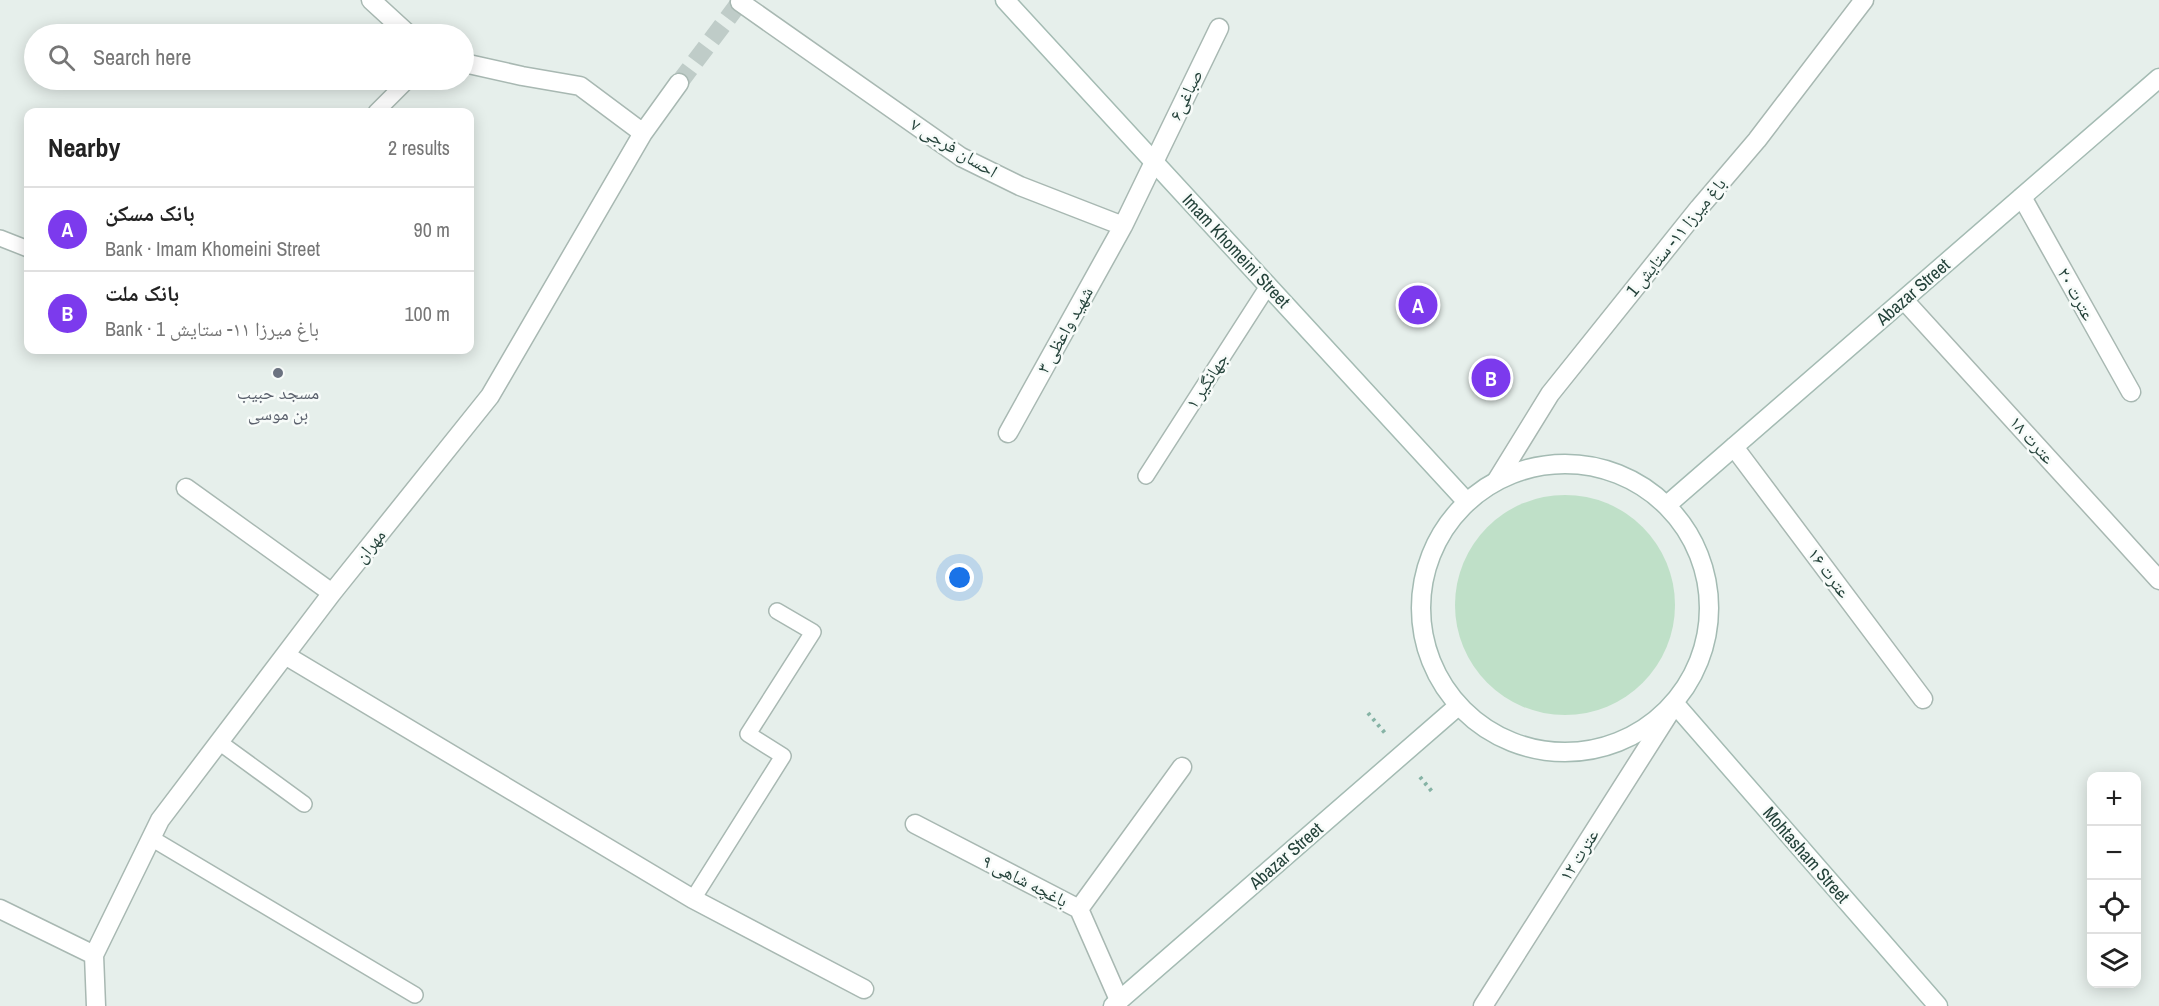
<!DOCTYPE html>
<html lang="en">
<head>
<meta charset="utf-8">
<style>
  body { margin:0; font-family:"Archivo Narrow","Noto Naskh Arabic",sans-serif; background:#f2f2f2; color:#222 }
  .controls { position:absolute; right:18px; bottom:18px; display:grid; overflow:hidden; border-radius:12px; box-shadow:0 3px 15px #0003 }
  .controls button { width:54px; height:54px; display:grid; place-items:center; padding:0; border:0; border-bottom:2px solid #e0e0e0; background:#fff; color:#222; font:30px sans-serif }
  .you { position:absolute; left:960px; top:578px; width:21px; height:21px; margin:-15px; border:4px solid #fff; border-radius:50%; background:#1a73e8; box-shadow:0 0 0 9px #1a73e833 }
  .badge { display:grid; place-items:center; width:39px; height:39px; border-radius:50%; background:#7c3aed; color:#fff; font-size:20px; font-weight:700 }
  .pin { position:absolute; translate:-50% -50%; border:3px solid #fff; box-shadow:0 2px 6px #0006 }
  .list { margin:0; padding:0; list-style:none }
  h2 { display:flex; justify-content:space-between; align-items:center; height:78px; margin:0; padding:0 24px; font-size:26px }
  h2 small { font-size:20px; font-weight:400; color:#767676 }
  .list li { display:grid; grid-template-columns:39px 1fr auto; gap:18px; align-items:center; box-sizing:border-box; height:84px; padding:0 24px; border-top:2px solid #e0e0e0 }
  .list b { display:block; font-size:22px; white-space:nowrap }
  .list p { margin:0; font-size:20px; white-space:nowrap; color:#767676 }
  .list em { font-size:20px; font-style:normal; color:#767676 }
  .icon { flex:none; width:33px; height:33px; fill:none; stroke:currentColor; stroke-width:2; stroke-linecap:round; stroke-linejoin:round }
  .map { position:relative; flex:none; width:2159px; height:1006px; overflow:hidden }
  .search { position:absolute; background:#fff; box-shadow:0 3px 15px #0003; left:24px; top:24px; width:450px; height:66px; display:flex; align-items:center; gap:15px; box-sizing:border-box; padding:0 21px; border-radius:33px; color:#767676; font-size:22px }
  .panel { position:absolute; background:#fff; box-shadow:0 3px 15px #0003; left:24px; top:108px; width:450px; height:246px; border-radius:12px }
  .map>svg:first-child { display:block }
</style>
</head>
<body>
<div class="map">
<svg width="2159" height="1006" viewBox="0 0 2159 1006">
  <rect width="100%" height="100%" fill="#e6efeb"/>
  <!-- green -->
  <path fill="#bfe0c8" d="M1455 605a110 110 0 1 1 220 0a110 110 0 1 1-220 0Z"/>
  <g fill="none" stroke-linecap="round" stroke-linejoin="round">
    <!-- minor-tunnel -->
    <path stroke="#bfccc8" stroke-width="18" stroke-dasharray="18 9" stroke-linecap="butt" d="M679 83 740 2"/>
    <!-- service casing -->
    <g stroke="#a8b8b2" stroke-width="18">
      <path id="service" d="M376 112 408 80
        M0 238 28 249
        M1146 476 1268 286
        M219 742 304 804
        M151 838 415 995
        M693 899 783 756 748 734 813 632 777 611"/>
    </g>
    <!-- minor casing -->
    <g stroke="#a8b8b2" stroke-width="21">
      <path id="minor" d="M371 0 408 34
        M740 2 961 157 1020 186 1123 226
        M464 63 522 76 580 86 643 133
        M2022 197 2131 392
        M1904 300 2159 580
        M1008 433 1123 226 1219 28
        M1734 447 1923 699
        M1497 480 1550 394 1699 208 1757 140 1864 0
        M186 488 332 593
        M285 655 693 899 864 989
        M915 824 1079 909 1119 1000
        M0 909 94 955
        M1079 909 1182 767
        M96 1006 94 955 160 820 332 593 490 396 643 133 679 83
        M1483 1006 1675 704"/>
    </g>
    <!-- secondary casing -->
    <g stroke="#a4bbb3" stroke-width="21">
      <path id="secondary" d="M1005 0 1466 501
        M1421 608a144 144 0 1 1 288 0a144 144 0 1 1-288 0Z
        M1667 505 2159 78
        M1675 704 1938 1006
        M1113 1006 1458 706"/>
    </g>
    <!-- path -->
    <path stroke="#86b3a5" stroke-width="4" stroke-dasharray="3 4.5" stroke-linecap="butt" d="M1368 713 1385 733
      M1420 777 1434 794"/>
    <!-- service -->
    <use href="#service" stroke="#fff" stroke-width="15"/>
    <!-- minor -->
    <use href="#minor" stroke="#fff" stroke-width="18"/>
    <!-- secondary -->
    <use href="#secondary" stroke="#fff" stroke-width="18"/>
  </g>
  <!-- markers -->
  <circle fill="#6b7280" stroke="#f7fbf9" stroke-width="2" cx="278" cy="373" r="6"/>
  <g text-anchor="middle" stroke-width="5" stroke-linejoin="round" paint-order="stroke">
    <!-- street labels -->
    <g font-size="18" fill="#24423a" stroke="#f7fbf9">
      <text transform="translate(1186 95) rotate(-64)" y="6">صباغی۶</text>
      <text transform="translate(954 148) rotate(31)" y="6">احسان فرجی ۷</text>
      <text transform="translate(1676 237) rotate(-51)" y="6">باغ میرزا ۱۱- ستایش 1</text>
      <text transform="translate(1236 251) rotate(47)" y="6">Imam Khomeini Street</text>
      <text transform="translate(1913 292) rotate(-41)" y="6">Abazar Street</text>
      <text transform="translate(2076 294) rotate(61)" y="6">عترت ۲۰</text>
      <text transform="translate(1065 330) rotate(-61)" y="6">شهید واعظی ۳</text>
      <text transform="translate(1207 381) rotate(-57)" y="6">جهانگیر ۱</text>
      <text transform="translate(2032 440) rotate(48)" y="6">عترت ۱۸</text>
      <text transform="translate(370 546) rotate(-51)" y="6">مهران</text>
      <text transform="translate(1829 573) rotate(53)" y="6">عترت ۱۶</text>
      <text transform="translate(1579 855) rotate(-58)" y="6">عترت ۱۲</text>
      <text transform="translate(1806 855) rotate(49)" y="6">Mohtasham Street</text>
      <text transform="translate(1286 856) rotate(-41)" y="6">Abazar Street</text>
      <text transform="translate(1025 881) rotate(27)" y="6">باغچه شاهی ۹</text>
    </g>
    <!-- worship labels -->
    <g font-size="18" fill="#5b616d" stroke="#f7fbf9">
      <text x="278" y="399">مسجد حبیب<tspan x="278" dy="21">بن موسی</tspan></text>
    </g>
  </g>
</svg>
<div class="controls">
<button>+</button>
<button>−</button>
<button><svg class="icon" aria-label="locate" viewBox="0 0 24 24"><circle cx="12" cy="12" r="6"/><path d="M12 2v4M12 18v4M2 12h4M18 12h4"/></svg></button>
<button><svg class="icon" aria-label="layers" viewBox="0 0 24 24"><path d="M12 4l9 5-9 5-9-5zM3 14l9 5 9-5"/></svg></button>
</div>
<div class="you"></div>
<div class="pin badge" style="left:1418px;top:305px">A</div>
<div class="pin badge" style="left:1491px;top:378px">B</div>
<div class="search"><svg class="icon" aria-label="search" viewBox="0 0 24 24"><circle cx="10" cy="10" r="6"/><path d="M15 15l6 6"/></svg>Search here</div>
<section class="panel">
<h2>Nearby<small>2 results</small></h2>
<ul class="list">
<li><span class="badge">A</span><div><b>بانک مسکن</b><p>Bank · Imam Khomeini Street</p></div><em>90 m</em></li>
<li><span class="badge">B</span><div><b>بانک ملت</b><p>Bank · باغ میرزا ۱۱- ستایش 1</p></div><em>100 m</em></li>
</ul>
</section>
</div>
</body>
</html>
